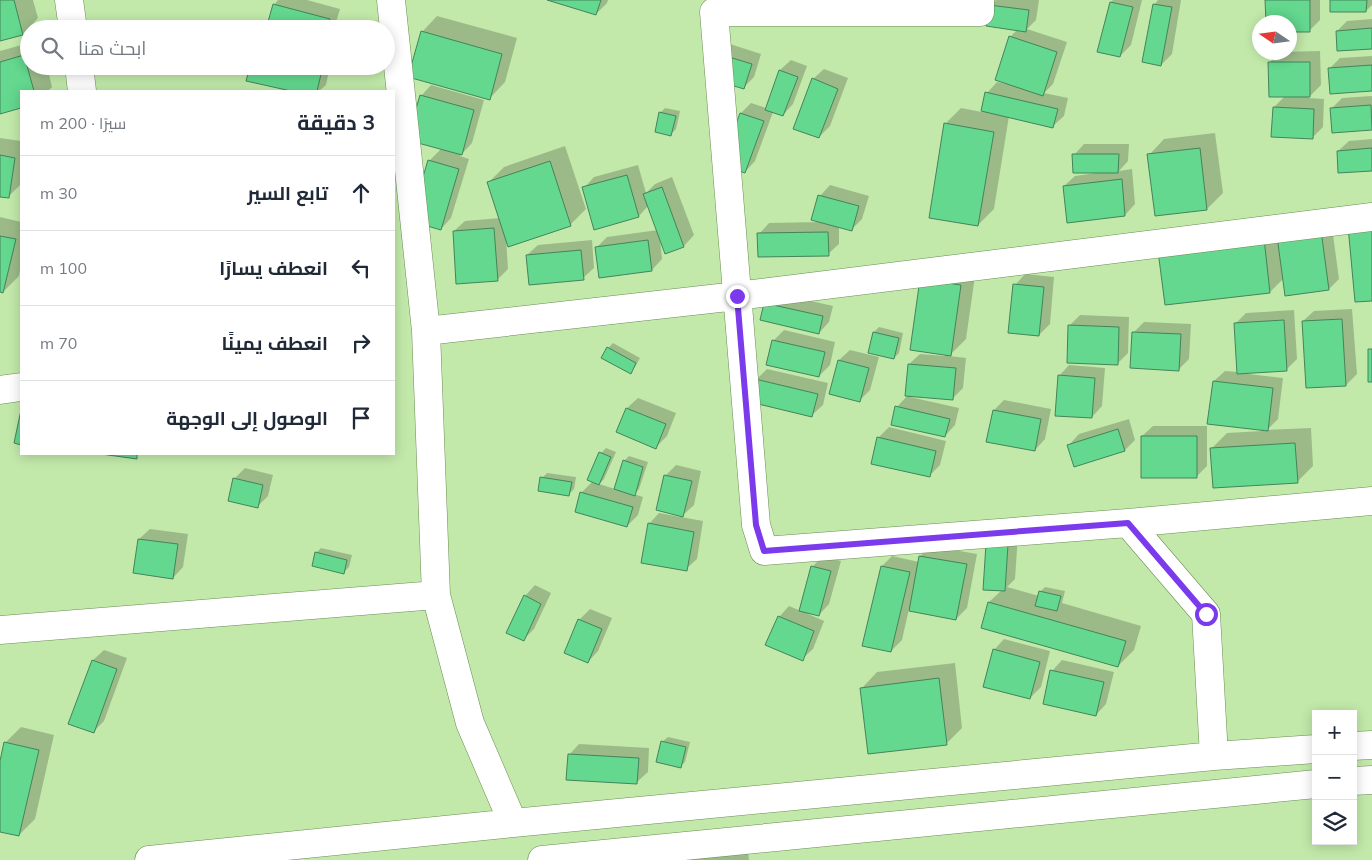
<!DOCTYPE html>
<html lang="ar">
<head>
<meta charset="utf-8">
<style>
  body { margin:0; font-family:Mulish,Cairo,sans-serif; background:#f2f2f3; color:#1f2937; direction:rtl }
  .controls { position:absolute; right:15px; bottom:15px; display:grid; overflow:hidden; border-radius:0px; box-shadow:0 2px 12px #0003 }
  .controls button { width:45px; height:45px; display:grid; place-items:center; padding:0; border:0; border-bottom:1px solid #e0e1e3; background:#fff; color:#1f2937; font:25px sans-serif }
  .compass { position:absolute; left:1252px; top:15px; width:45px; height:45px; border-radius:50%; background:#fff; box-shadow:0 2px 12px #0003; rotate:283deg }
  .stop { position:absolute; width:15px; height:15px; margin:-11px; border:4px solid #7c3aed; border-radius:50%; background:#fff }
  .stop.end { background:#7c3aed; border-color:#fff; box-shadow:0 1px 5px #0008 }
  .list { margin:0; padding:0; list-style:none }
  h2 { display:flex; justify-content:space-between; align-items:center; height:65px; margin:0; padding:0 20px; font-size:21px }
  h2 small { font-size:16px; font-weight:400; color:#747a83 }
  .list li { display:grid; grid-template-columns:32px 1fr auto; gap:15px; align-items:center; box-sizing:border-box; height:75px; padding:0 20px; border-top:1px solid #e0e1e3 }
  .list b { display:block; font-size:19px; white-space:nowrap }
  .list em { font-size:16px; font-style:normal; color:#747a83 }
  .icon { flex:none; width:28px; height:28px; fill:none; stroke:currentColor; stroke-width:2; stroke-linecap:round; stroke-linejoin:round }
  .map { position:relative; flex:none; width:1372px; height:860px; overflow:hidden; direction:ltr }
  .search { position:absolute; background:#fff; box-shadow:0 2px 12px #0003; left:20px; top:20px; width:375px; height:55px; display:flex; align-items:center; gap:12px; box-sizing:border-box; padding:0 18px; border-radius:28px; color:#747a83; font-size:19px }
  .panel { position:absolute; background:#fff; box-shadow:0 2px 12px #0003; left:20px; top:90px; width:375px; height:365px; border-radius:0px; direction:rtl }
  .map>svg:first-child { display:block }
</style>
</head>
<body>
<div class="map">
<svg width="1372" height="860" viewBox="0 0 1372 860">
  <rect width="100%" height="100%" fill="#c2e9aa"/>
  <!-- shadow -->
  <path fill="#0003" d="M0 0H33L38 18 23 34 0 40Z
    M278 0H307L340 9 334 29H268L274 5Z
    M551 0H608L607 3 596 14Z
    M996 0H1039L1036 20 1027 29 1067 42 1053 84 1044 93 1068 98 1064 116 1053 126 1009 116 994 209 978 225 945 124 961 108 982 112 987 93 997 82 1006 84 1010 37 1018 29 990 6Z
    M1113 0H1142L1131 45 1120 56 1111 2Z
    M1158 0H1181L1172 54 1161 65 1154 5Z
    M1267 0H1320V20L1310 30 1290 31V22H1267Z
    M1332 0H1372V5L1366 11Z
    M437 16 517 38 505 82 490 98 422 32Z
    M1372 19V47L1337 31 1347 21Z
    M29 43V66H47L52 87 48 91H21V107L0 113V51Z
    M730 44 761 54 754 77 743 88 720 54Z
    M1320 51 1321 85 1308 98 1324 99 1323 127 1313 137 1274 107 1285 96 1270 62 1279 52Z
    M1372 56V89L1330 68 1340 58Z
    M791 60 807 66 793 104 783 115 773 112 755 161 745 172 741 113 751 103 766 108 780 70Z
    M251 66H330L326 85 319 91H297L248 80Z
    M824 69 848 78 830 126 819 137 813 79Z
    M431 85 484 100 472 143 460 156 469 159 451 218 441 229 430 160 442 148 421 96Z
    M1372 96V129L1333 132 1331 109 1342 98Z
    M665 108 680 111 676 129 671 134 660 113Z
    M1215 133 1223 193 1207 209 1149 155 1164 139Z
    M0 138 21 141V184L8 197 0 196Z
    M1372 139V170L1338 151 1349 141Z
    M1084 144H1129L1128 161 1119 171 1132 169 1135 204 1125 215 1064 186 1075 176 1096 173V172L1074 155Z
    M565 146 586 209 570 225 506 238 508 269 497 280 454 231 465 221 500 218 489 182 504 167Z
    M638 165 646 193 655 184 672 177 694 235 684 246 666 252 660 238 662 259 652 270 596 248 607 237 658 230 648 206 639 216 584 188 594 177Z
    M830 185 869 196 862 219 851 230 839 226V244L828 254 759 234 769 223 821 222 820 196Z
    M0 217 21 222V264L19 276 3 292 0 291Z
    M1331 220 1339 279 1329 289 1284 278 1270 292 1160 251Z
    M592 240 594 268 583 278 527 255 538 245Z
    M976 269 966 339 949 356 966 358 963 388 952 399 911 395 910 397 959 408 955 425 945 436 897 407 908 395 909 364 920 354 945 356 921 280Z
    M1025 274 1054 277 1050 324 1039 335 1015 285Z
    M776 293 833 306 829 322 819 333 761 319Z
    M1352 309 1357 374 1346 385 1307 387 1303 321 1314 311Z
    M1294 310 1297 359 1286 370 1248 372V374L1283 378 1278 419 1267 430 1311 428 1313 466 1297 482 1212 448 1227 433 1262 431 1214 381 1225 371 1238 372 1235 324 1246 313Z
    M1080 315 1129 317 1128 353 1117 364 1070 325Z
    M1144 322 1191 324 1189 359 1179 369 1133 333Z
    M879 327 903 333 899 353 894 358 874 332Z
    M784 330 835 342 830 365 819 376 773 341Z
    M613 343 640 358 635 367 630 372 608 348Z
    M850 350 879 357 870 390 859 401 839 360Z
    M1069 365 1105 368 1102 406 1092 417 1059 376Z
    M767 369 828 383 823 405 812 415 756 380Z
    M638 398 676 413 667 436 656 447 618 431 627 408Z
    M1004 400 1051 409 1045 439 1035 450 988 441 994 410Z
    M1129 419 1135 440 1125 450 1069 445 1079 434Z
    M1153 426H1207V466L1196 477 1142 436Z
    M889 427 946 441 940 465 929 476 878 438Z
    M606 448 616 452 604 479 599 484 615 489 624 461 629 456 648 462 639 489 634 494 643 497 638 515 627 526 581 493 593 481 589 479 601 453Z
    M676 465 701 471 694 505 682 516 666 475Z
    M245 468 273 475 268 496 258 506 234 479Z
    M547 473 576 477 574 489 569 494 542 478Z
    M659 513 703 521 697 559 686 569 649 524Z
    M150 529 188 534 183 567 173 578 139 539Z
    M1018 535 1015 579 1007 587 1039 596 1040 592 1045 587 1065 591 1062 603 1141 626 1134 650 1118 666 983 627 989 602 1002 590 988 544Z
    M931 546 977 554 967 608 956 619 909 609 902 640 891 651 882 566 892 556 919 562 920 556Z
    M321 548 352 555 349 567 344 572 316 553Z
    M823 556 841 561 829 604 819 615 808 612V614L824 621 813 649 802 659 779 617 789 606 801 611 812 567Z
    M535 585 551 593 534 629 524 639 525 596Z
    M590 609 612 618 598 651 588 662 579 620Z
    M1004 639 1050 651 1041 687 1030 698 994 650Z
    M104 650 127 658 104 721 93 732 70 723 93 660Z
    M1062 660 1114 672 1106 704 1096 715 1052 671Z
    M955 663 962 728 946 744 862 688 877 672Z
    M21 727 54 735 35 819 19 835 0 830V766L5 743Z
    M668 737 690 742 685 762 680 767 662 742Z
    M579 744 649 748 648 772 637 782 569 755Z
    M748 852 749 860H652Z"/>
  <!-- building -->
  <path fill="#63d88e" stroke="#44845a" d="M0 0H14L23 35 0 41Z
    M547 0H601L596 15Z
    M1265 0H1310V32H1290V22H1266Z
    M1330 0H1367L1366 12H1330Z
    M1110 2 1133 7 1120 57 1097 52Z
    M273 4 330 19 327 29H266Z
    M1153 4 1172 7 1161 66 1142 62Z
    M989 5 1029 10 1026 32 986 26Z
    M1372 28V49L1337 51 1336 31Z
    M421 31 502 54 490 100 408 77Z
    M1009 36 1057 52 1043 96 995 80Z
    M719 54 752 64 744 89 711 79Z
    M24 55 34 91H21V108L0 114V62Z
    M1268 62H1310V97H1269Z
    M1372 65V91L1330 94 1328 68Z
    M250 66H323L317 91H291L246 81Z
    M779 70 798 77 783 116 765 110Z
    M812 78 838 89 819 138 793 129Z
    M985 92 1058 109 1053 128 981 111Z
    M420 95 474 110 462 155 407 140Z
    M1371 105 1372 130 1332 133 1330 108Z
    M1273 107 1314 109 1313 139 1271 137Z
    M659 112 676 116 671 136 655 132Z
    M740 113 764 121 745 173 721 164Z
    M944 123 994 132 978 226 929 218Z
    M1200 148 1207 210 1155 216 1147 154Z
    M1372 148V171L1338 173 1337 151Z
    M1072 154H1119L1118 173H1073Z
    M0 155 15 158 9 198 0 197Z
    M428 160 459 169 441 230 410 221Z
    M550 161 571 226 508 247 487 182Z
    M627 175 639 217 594 230 582 187Z
    M1122 179 1125 216 1067 223 1063 186Z
    M662 187 684 247 665 254 643 194Z
    M818 195 859 206 852 231 811 220Z
    M1372 224V301L1355 302 1348 226Z
    M494 228 498 281 456 284 453 231Z
    M1321 230 1329 290 1285 296 1277 236Z
    M828 232 829 256 758 257 757 233Z
    M0 236 16 239 3 293 0 292Z
    M1264 238 1270 293 1165 305 1158 251Z
    M648 240 652 271 599 278 595 247Z
    M581 250 584 280 529 285 526 255Z
    M920 279 961 285 951 356 910 350Z
    M1013 284 1044 287 1039 336 1008 333Z
    M764 303 823 316 819 334 760 320Z
    M1342 319 1346 386 1306 388 1302 321Z
    M1284 320 1287 371 1237 374 1234 323Z
    M1068 325 1119 327 1118 365 1067 363Z
    M873 332 899 338 894 359 868 353Z
    M1132 332 1181 334 1179 371 1130 368Z
    M772 340 825 352 819 377 766 365Z
    M607 347 636 363 631 374 601 358Z
    M1368 349H1372V382H1368Z
    M838 360 869 368 860 402 829 394Z
    M908 364 956 368 953 400 905 396Z
    M1058 375 1095 378 1092 418 1055 416Z
    M755 379 818 394 812 417 750 402Z
    M1213 381 1273 388 1268 431 1207 424Z
    M895 406 950 419 945 437 891 425Z
    M626 408 666 424 656 449 616 432Z
    M21 410V445L14 443Z
    M993 410 1041 419 1035 451 986 442Z
    M1118 429 1125 451 1074 467 1067 445Z
    M1141 436H1197V478H1141Z
    M877 437 936 451 930 477 871 464Z
    M1295 443 1298 483 1213 488 1210 448Z
    M599 452 611 457 599 485 587 480Z
    M101 454H137V459Z
    M623 460 643 467 635 496 614 489Z
    M664 475 692 481 683 517 656 510Z
    M540 477 572 482 569 496 538 491Z
    M233 478 263 485 258 508 228 501Z
    M580 492 633 507 627 527 575 512Z
    M648 523 694 532 687 571 641 563Z
    M138 539 178 544 173 579 133 573Z
    M986 544 1008 545 1005 591 983 590Z
    M315 552 347 560 344 574 312 566Z
    M919 556 967 564 956 620 909 611Z
    M811 566 831 571 819 616 799 611Z
    M881 566 910 572 891 652 862 646Z
    M1039 591 1061 596 1057 611 1035 606Z
    M524 595 541 604 524 641 506 633Z
    M988 602 1126 641 1118 667 981 628Z
    M778 616 814 631 803 661 765 645Z
    M578 619 602 629 588 663 564 653Z
    M993 649 1040 662 1030 699 983 687Z
    M92 660 117 669 94 733 68 724Z
    M1050 670 1104 682 1096 716 1043 704Z
    M939 678 947 745 868 754 860 688Z
    M661 741 686 747 681 768 656 762Z
    M4 742 39 750 19 836 0 832V761Z
    M568 754 639 758 637 784 566 780Z"/>
  <g fill="none" stroke-linecap="round" stroke-linejoin="round">
    <!-- minor casing -->
    <g stroke="#6a8d53" stroke-width="29">
      <path id="minor" d="M69 0 73 29
        M391 0 426 331 436 595 470 723 513 823
        M980 0V12H714L756 525 764 551 1128 523 1372 501
        M79 66 82 91
        M426 331 737 296 1372 217
        M0 390 21 387
        M1128 523 1206 614 1214 756
        M0 630 436 595
        M1353 746 1372 745
        M1353 781 1372 780
        M149 860 513 823 1214 756 1316 749
        M542 860 1316 784"/>
    </g>
    <!-- minor -->
    <use href="#minor" stroke="#fff" stroke-width="28"/>
  </g>
  <g fill="none" stroke-linecap="round" stroke-linejoin="round">
    <!-- route -->
    <path stroke="#7c3aed" stroke-width="6" d="M737 296 756 525 764 551 1128 523 1206 614"/>
  </g>
</svg>
<div class="controls">
<button>+</button>
<button>−</button>
<button><svg class="icon" aria-label="layers" viewBox="0 0 24 24"><path d="M12 4l9 5-9 5-9-5zM3 14l9 5 9-5"/></svg></button>
</div>
<svg class="compass" viewBox="-18 -18 36 36"><path d="M0-13l5 13h-10z" fill="#e53935"/><path d="M0 13l5-13h-10z" fill="#747a83"/></svg>
<div class="stop" style="left:1206px;top:614px"></div>
<div class="stop end" style="left:737px;top:296px"></div>
<div class="search"><svg class="icon" aria-label="search" viewBox="0 0 24 24"><circle cx="10" cy="10" r="6"/><path d="M15 15l6 6"/></svg>ابحث هنا</div>
<section class="panel">
<h2>3 دقيقة<small>سيرًا · 200 m</small></h2>
<ul class="list">
<li><svg class="icon" aria-label="ahead" viewBox="0 0 24 24"><path d="M12 20V5M6 11l6-6 6 6"/></svg><div><b>تابع السير</b></div><em>30 m</em></li>
<li><svg class="icon" aria-label="left" viewBox="0 0 24 24"><path d="M17 20v-9H6M10 6l-5 5 5 5"/></svg><div><b>انعطف يسارًا</b></div><em>100 m</em></li>
<li><svg class="icon" aria-label="right" viewBox="0 0 24 24"><path d="M7 20v-9h11M14 6l5 5-5 5"/></svg><div><b>انعطف يمينًا</b></div><em>70 m</em></li>
<li><svg class="icon" aria-label="arrive" viewBox="0 0 24 24"><path d="M6 21V4h12l-3 4 3 4H6"/></svg><div><b>الوصول إلى الوجهة</b></div></li>
</ul>
</section>
</div>
</body>
</html>
